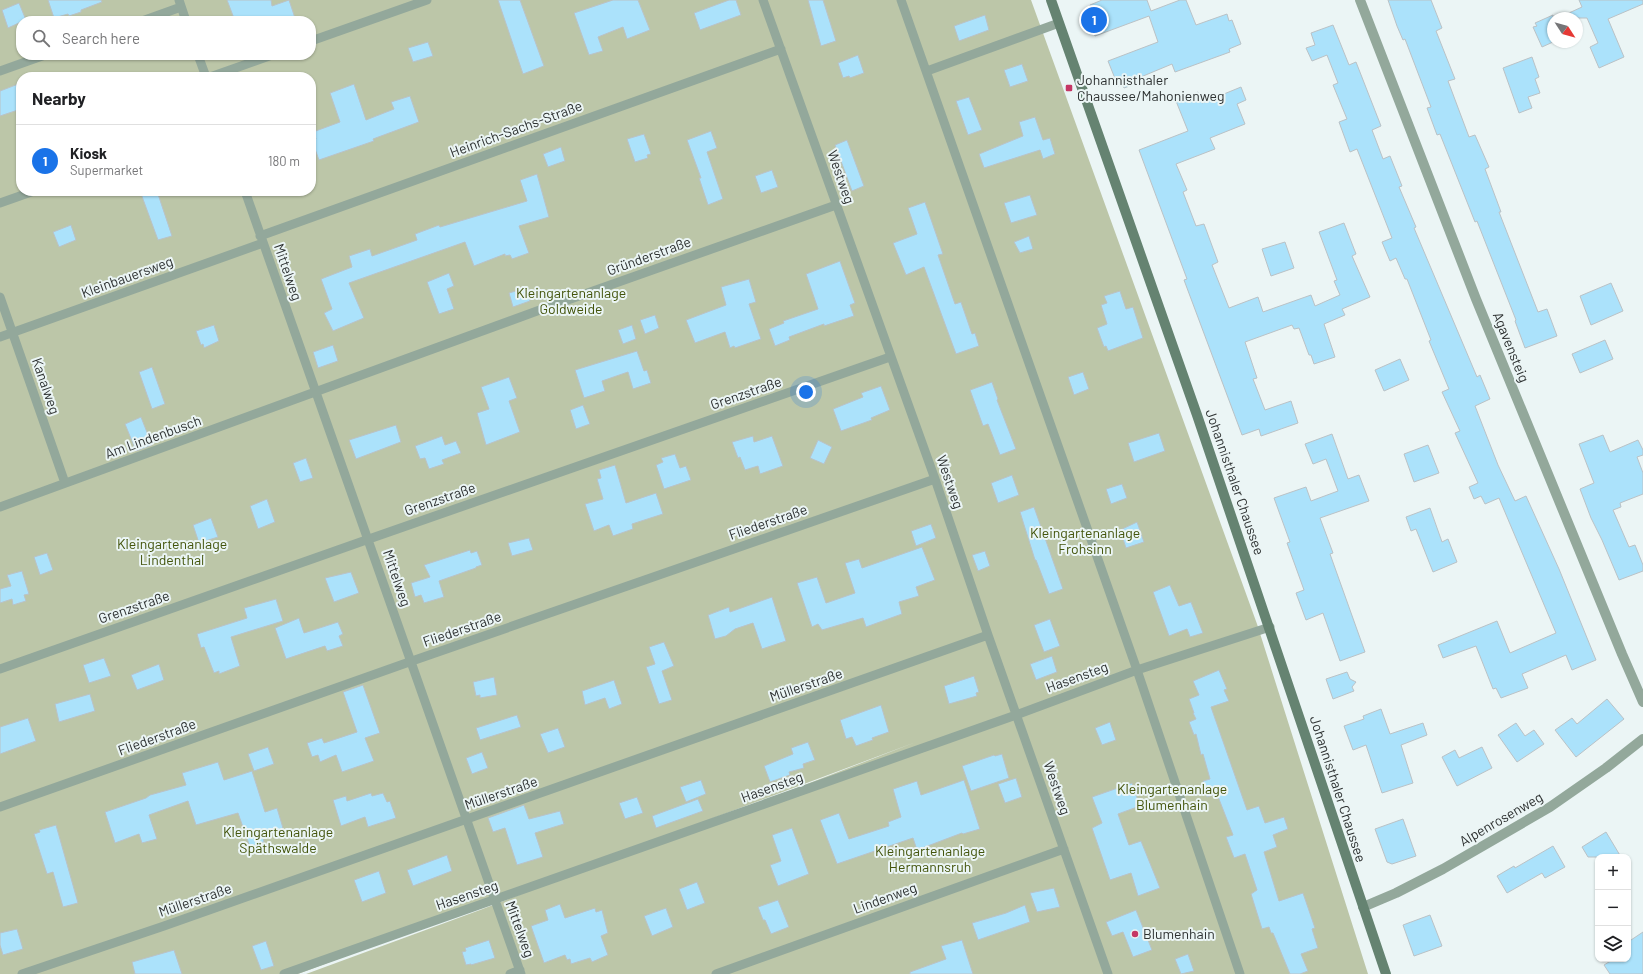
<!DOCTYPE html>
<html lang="en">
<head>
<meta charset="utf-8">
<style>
  body { margin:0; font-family:Barlow,sans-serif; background:#f6f6f6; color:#202124 }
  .controls { position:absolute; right:12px; bottom:12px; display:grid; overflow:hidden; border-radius:8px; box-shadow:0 1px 3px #0004 }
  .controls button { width:36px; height:36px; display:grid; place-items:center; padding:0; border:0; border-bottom:1px solid #e0e0e0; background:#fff; color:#202124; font:20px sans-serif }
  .compass { position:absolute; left:1547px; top:12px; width:36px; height:36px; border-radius:50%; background:#fff; box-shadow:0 1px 3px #0004; rotate:126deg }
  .you { position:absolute; left:806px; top:392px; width:14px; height:14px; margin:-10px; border:3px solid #fff; border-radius:50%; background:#1a73e8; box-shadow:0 0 0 6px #1a73e833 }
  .badge { display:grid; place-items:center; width:26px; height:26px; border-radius:50%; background:#1a73e8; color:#fff; font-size:13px; font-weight:700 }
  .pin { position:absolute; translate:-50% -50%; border:2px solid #fff; box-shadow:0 1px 4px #0006 }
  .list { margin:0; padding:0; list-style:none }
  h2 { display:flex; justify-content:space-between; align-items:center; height:52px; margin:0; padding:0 16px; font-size:17px }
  h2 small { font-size:13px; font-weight:400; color:#757577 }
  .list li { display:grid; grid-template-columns:26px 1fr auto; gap:12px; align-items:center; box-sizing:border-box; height:72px; padding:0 16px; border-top:1px solid #e0e0e0 }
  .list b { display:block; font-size:15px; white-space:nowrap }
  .list p { margin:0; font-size:13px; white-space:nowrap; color:#757577 }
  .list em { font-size:13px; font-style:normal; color:#757577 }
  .icon { flex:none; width:22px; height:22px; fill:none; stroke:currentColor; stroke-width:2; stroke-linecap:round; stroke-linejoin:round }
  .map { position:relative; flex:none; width:1643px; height:974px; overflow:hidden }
  .search { position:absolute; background:#fff; box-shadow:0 1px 3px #0004; left:16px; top:16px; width:300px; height:44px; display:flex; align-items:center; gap:10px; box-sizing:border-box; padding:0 14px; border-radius:16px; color:#757577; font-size:15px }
  .panel { position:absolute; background:#fff; box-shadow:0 1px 3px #0004; left:16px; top:72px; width:300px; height:124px; border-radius:16px }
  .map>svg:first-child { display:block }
</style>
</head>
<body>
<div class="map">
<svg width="1643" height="974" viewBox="0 0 1643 974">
  <rect width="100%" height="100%" fill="#ebf5f5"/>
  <!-- green -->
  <path fill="#bcc6a8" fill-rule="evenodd" d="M0 0H1031L1257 624 1368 974H306L480 910 916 742 298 974H0ZM21 21H311V55H21ZM21 77H311V191H21Z"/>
  <!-- building -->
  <path fill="#abe2fb" stroke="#bac2c6" d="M48 0H101L102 2 81 10V12L69 16 68 14 54 18Z
    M227 0H271L272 6 289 0 296 21H235Z
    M498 0H520L544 66 523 74Z
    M613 0H638L650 30 627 39 623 27 598 37 603 51 589 55 574 13Z
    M729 0H736L741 15 700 30 694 13Z
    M808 0H823L836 41 821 46Z
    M1102 0H1147L1151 11 1180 0H1186L1196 25 1227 14 1229 21 1232 20 1241 44 1229 49 1230 52 1175 72 1172 64 1136 79 1138 83 1124 88 1122 84 1118 86 1108 61 1158 42 1149 16 1095 36 1086 13 1092 11 1090 5Z
    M1388 0H1431L1442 28 1436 31 1455 79 1448 81 1469 137 1475 135 1489 167 1485 169 1501 212H1499L1538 312 1547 309 1557 336 1525 348 1515 321 1516 320 1477 221 1475 222 1440 134 1437 135 1427 108 1431 107 1405 39 1403 40 1397 26Z
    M1579 0H1643V4L1608 19 1624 57 1599 68 1590 47 1598 43 1587 18H1558L1582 7Z
    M19 3 26 20 21 21V22L8 28 2 10Z
    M985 15 989 30 959 41 954 26Z
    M1553 15V42L1542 47 1533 27 1537 26 1535 23Z
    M1333 25 1349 65 1356 62 1381 126 1372 130 1383 159 1390 156 1402 186 1399 187 1416 227 1414 228 1477 377 1480 375 1490 399 1475 406 1498 465 1515 501 1526 496 1559 569 1596 660 1572 670 1566 655 1522 674 1528 688 1501 698 1496 688 1493 689 1476 646 1443 658 1438 645 1497 621 1510 653 1556 633 1499 498 1485 504 1481 496 1474 499 1469 487 1478 483 1455 433 1460 431 1442 392 1449 389 1429 341 1431 340 1407 279H1405L1396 258 1390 261 1382 242 1392 238 1357 149 1350 152 1339 122 1347 119 1333 85 1338 83 1327 55 1312 61 1306 48 1315 45 1311 33Z
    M428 42 433 56 413 62 408 48Z
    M858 55 864 73 850 78 849 76 843 78 838 63Z
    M1532 57 1539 77 1535 79 1540 93 1528 97 1532 108 1519 113 1503 68Z
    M1022 64 1028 81 1010 87 1004 70Z
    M21 83V109L0 116V91Z
    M354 84 366 120 394 109 391 102 410 96 419 122 373 139 374 141 319 160 312 141 316 139 313 132 340 122 330 93Z
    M1241 87 1246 100 1237 104 1245 124 1210 138 1215 149 1176 164 1187 190 1183 192 1196 226 1204 224 1218 262 1212 265 1229 308 1258 297 1263 312 1311 295 1315 306 1340 295 1334 281 1337 280 1319 232 1344 223 1356 254 1352 256 1370 297 1342 309 1345 315 1324 324 1335 357 1314 364 1311 355H1309L1299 328 1294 329 1292 325 1245 342 1257 378 1253 379 1265 410 1291 401 1298 423 1261 436 1259 429 1242 435 1184 280 1187 279 1139 150 1188 131 1176 101 1198 92 1202 103Z
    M969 97 982 130 968 135 956 101Z
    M1035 117 1043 140 1050 138 1055 154 1043 159 1040 150 984 168 979 154 1023 136 1019 122Z
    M711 131 717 148 707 152 723 199 708 205 699 178H701L687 140Z
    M644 134 651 154 647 155 648 158 635 162 627 139Z
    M847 140 864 186 852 191 835 145Z
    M561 147 565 161 548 167 543 154Z
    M772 170 778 187 761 193 755 176Z
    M537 174 549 217 519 226 529 253 512 259 510 255 505 256V254L474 266 465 242 349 283 364 318 333 331 324 313 332 309 321 279 352 267 349 256 370 249 372 256 417 240 415 234 439 225 440 227 527 201 520 180Z
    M140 191H157L172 236 158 240Z
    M1030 195 1037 215 1011 223 1004 203Z
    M925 202 943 254 938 255 955 304 961 302 972 334 975 333 979 346 956 354 924 267 906 275 893 243 917 234 908 208Z
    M71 225 76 240 59 247 53 232Z
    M1029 236 1033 249 1020 253 1014 242Z
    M1285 242 1294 268 1271 276 1262 249Z
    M840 261 855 303 850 305 854 316 824 326V324L789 337 790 340 775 346 769 329 784 323 783 321 818 309 806 274Z
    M449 273 454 286 447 289 454 309 439 314 427 282Z
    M749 279 756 302 749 304 761 339 735 348 734 346 730 348 725 332 695 343 686 320 726 305 721 287Z
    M1611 283 1623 311 1591 325 1580 296Z
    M526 288 530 301 513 307 509 293Z
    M1120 291 1126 309 1133 307 1143 338 1108 351 1106 346 1104 347 1097 328 1107 324 1101 305 1107 303 1104 296Z
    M655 315 659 328 645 334 640 320Z
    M214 325 219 341 204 348 203 344 201 345 196 331Z
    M632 325 636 339 623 344 618 330Z
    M1605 340 1613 359 1580 373 1572 354Z
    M333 345 338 361 318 368 313 352Z
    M637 351 644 371 647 370 651 383 633 389 628 372 602 381 605 391 584 398 575 370Z
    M1400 359 1409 380 1384 391 1375 370Z
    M152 367 165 404 152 409 139 372Z
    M1083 372 1089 389 1074 395 1068 377Z
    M509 377 517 398 509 401 520 432 486 445 477 413 489 409 481 387Z
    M992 382 998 399 997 400 1016 449 1000 455 988 424 983 426 970 390Z
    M881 386 890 410 871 418 872 420 841 431 833 409 863 397 861 393Z
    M583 405 590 424 576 429 570 410Z
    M141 417 152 445 136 451 125 424Z
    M396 425 401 442 356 459 349 440Z
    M1159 433 1165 451 1134 462 1128 443Z
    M1332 434 1348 479 1359 475 1369 501 1320 518 1333 553 1330 554 1365 652 1340 661 1323 613 1306 620 1296 593 1304 590 1287 543 1290 542 1274 498 1306 487 1311 501 1338 491 1326 459 1313 464 1305 444Z
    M1603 435 1610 452 1638 440 1643 450V455L1637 457 1643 473V494L1620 503 1621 507 1613 510 1629 547 1635 545 1643 565V571L1619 580 1602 540 1591 518 1580 489 1594 483 1579 444Z
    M442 436 445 445 456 441 461 453 442 460 444 464 429 469 425 458 420 459 415 446Z
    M753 436 754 442 772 436 783 466 760 474 758 466 745 470 740 457 738 458 732 442Z
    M818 440 832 447 824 464 810 458Z
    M1428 445 1439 473 1414 482 1404 454Z
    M675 454 680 468 686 466 691 480 664 489 656 465 663 462 661 458Z
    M306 458 313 478 300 482 293 463Z
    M615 465 626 503 656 493 663 514 632 524 633 529 613 536 609 525 594 531 585 504 603 499 597 479 601 478 599 470Z
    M1012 475 1019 495 998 503 991 483Z
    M1122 484 1127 498 1111 504 1106 489Z
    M267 499 275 522 258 529 250 506Z
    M1034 507 1063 589 1049 594 1036 560H1035L1020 512Z
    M1430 508 1442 542 1448 539 1457 562 1433 572 1416 529 1411 531 1406 517Z
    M211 518 218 537 199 543 193 525Z
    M1137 522 1144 542 1126 548 1120 530Z
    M931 524 936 538 916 546 911 531Z
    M529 538 533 550 512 556 508 543Z
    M922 547 935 580 916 587 919 596 899 602 902 614 866 627 863 618 822 630 818 624 812 627 797 583 817 577 826 603 855 593 845 563 859 559 862 568Z
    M470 550 471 553 477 551 482 565 476 567V568L439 581 444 597 424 603 421 595 415 597 411 583 430 577 424 565Z
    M985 551 990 566 978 571 972 555Z
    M47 553 53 570 40 575 34 557Z
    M22 571 29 594 24 595 26 601 13 605 12 599 0 603V589L11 586 7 575Z
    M351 572 359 593 334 602 325 578Z
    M1170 585 1179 606 1191 602 1203 633 1190 637 1187 629 1169 636 1153 592Z
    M772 597 786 641 762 649 753 623 735 629 726 636 715 639 708 615 729 607 730 612Z
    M276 599 283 621 231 637 240 666 219 674V671L214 673 204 647 201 648 197 634 247 618 244 608Z
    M299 618 304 633 338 622 343 634 339 636 343 646 327 651 325 646 286 659 275 628Z
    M1050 619 1060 646 1044 652 1034 625Z
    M664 642 674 666 662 671 672 700 659 704 646 667 655 664 649 647Z
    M1052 656 1057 672 1036 680 1030 664Z
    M104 658 111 676 89 683 83 665Z
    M159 664 164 680 137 690 131 675Z
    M1219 670 1227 689 1224 690 1229 701 1211 707 1247 810 1259 806 1265 823 1284 817 1288 829 1273 835 1277 847 1264 852 1279 901 1303 893 1315 928 1312 929 1318 948 1301 954 1308 971 1300 974H1290L1273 933H1271L1269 927 1262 929 1251 894 1257 890 1245 854 1234 858 1226 837 1233 835 1217 794 1207 797 1203 781 1210 779 1203 754 1201 755 1196 734 1194 735 1189 722 1196 719 1193 713H1194L1189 699 1199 695 1193 681Z
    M1347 672 1350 679 1356 682 1352 687 1354 691 1333 699 1326 679Z
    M974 676 979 692 976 693 977 696 949 704 944 686Z
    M494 677 497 695 480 698V695L476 696 473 682Z
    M614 680 622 704 609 709 605 698 585 705 582 691Z
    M363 685 380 733 365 738 374 761 342 772 336 755 320 762 318 755 312 757 307 743 322 738 324 743 357 732 343 692Z
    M90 694 95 711 59 722 55 704Z
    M1607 699 1624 719 1576 757 1555 730 1572 718 1577 724Z
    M881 705 889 732 872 738 873 740 856 746 852 737 846 739 840 720Z
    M1381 709 1390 734 1423 723 1427 735 1401 745 1413 783 1382 793 1366 745 1353 750 1344 726 1364 719 1363 716Z
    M517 715 521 727 480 740 476 728Z
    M28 718 36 741 0 754V727Z
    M1110 722 1116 740 1102 745 1095 728Z
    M1516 723 1525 736 1534 730 1544 744 1517 762 1498 735Z
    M558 728 565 747 548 753 540 734Z
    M808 742 815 760 803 764 804 768 789 772 790 775 770 782 764 766 793 754 791 748Z
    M268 747 274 764 254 771 248 754Z
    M1482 747 1492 768 1457 786 1442 757 1455 750 1459 758Z
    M482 752 488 768 472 774 466 758Z
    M1002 754 1009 778 971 791 962 766 994 755 995 756Z
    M218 762 224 780 252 771 265 812 277 808 283 828 267 834 268 837 263 838 264 842 250 847 238 813 196 825 188 801 149 815 157 839 142 843 139 834 115 843 105 812 146 798 150 795 186 785 182 773Z
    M1016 778 1022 797 1005 803 998 784Z
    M701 780 706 794 686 802 680 787Z
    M964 780 980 829 963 834 962 833 917 850 913 838 837 864 820 820 839 813 849 839 889 826 888 822 901 817 893 789 917 781 921 795Z
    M1132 783 1140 806 1118 814 1129 845 1141 841 1160 888 1138 896 1131 873 1110 880 1092 828 1102 823 1092 797Z
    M371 793 372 796 383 793 387 802 390 801 396 818 368 827 365 817 341 826 333 800 346 796 347 801Z
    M637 797 643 813 625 819 619 803Z
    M698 799 703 811 656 828 652 816Z
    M524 805 529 819 560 811 564 824 535 833 543 857 517 865 505 828 493 832 488 818Z
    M1403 819 1416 856 1392 864 1387 862 1375 829Z
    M56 825 78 903 63 907 53 872 47 874 34 834 40 832 39 830Z
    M792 828 809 874 778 886 770 865 781 861 772 835Z
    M1606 832 1621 857H1588L1582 847Z
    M1553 846 1565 867 1545 878 1542 873 1507 893 1497 876 1514 866 1515 868Z
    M447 855 452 871 413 886 407 870Z
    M379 871 386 893 362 902 354 880Z
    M697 882 705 903 687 910 679 889Z
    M1054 888 1060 907 1037 912 1030 893Z
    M778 900 789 927 771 934 765 920H763L758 907Z
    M560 904 565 918 595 908 596 912 602 910 608 933 601 936 608 955 592 962 590 958 571 964 570 959 567 960 565 955 544 963 531 926 548 920 545 910Z
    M1025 905 1030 922 978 940 972 923 1006 913Z
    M666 908 673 927 652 936 644 916Z
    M1136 910 1152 950 1133 957 1123 932 1112 936 1106 922Z
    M1430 915 1442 946 1414 956 1403 925Z
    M17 929 23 949 3 955 0 945V933Z
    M1643 932V974H1610L1604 965 1614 959H1628V942Z
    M489 940 495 958 471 965V964L466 965 462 952 466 951 465 948Z
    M962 940 973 974H910V972L946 959 941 946Z
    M266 941 274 966 261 970 252 946Z
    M174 950 182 974H135L132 962Z
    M1188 954 1194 971 1181 974 1175 959Z"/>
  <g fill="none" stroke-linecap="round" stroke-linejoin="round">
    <!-- lane -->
    <path stroke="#93a89b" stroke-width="9" d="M179 0 186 21
      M763 0 935 479 988 635 1108 974
      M901 0 1137 670 1240 974
      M142 21 181 7
      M311 41 427 0
      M198 55 206 77
      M0 71 45 55
      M927 71 1059 23
      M210 77 272 55
      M245 191 521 974
      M0 203 34 191
      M260 236 781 49
      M0 297 65 483
      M0 337 263 243
      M0 507 548 307 836 205
      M0 669 369 539 890 357
      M0 807 412 661 935 479
      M22 974 164 926 988 635
      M284 974 1016 715 1137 670 1270 627
      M510 974 520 970
      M716 974 1064 849"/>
    <!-- street -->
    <path stroke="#93a89b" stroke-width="10" d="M1360 0 1476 299 1622 654 1643 702
      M1363 907 1396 893 1443 869 1550 807 1606 768 1643 739"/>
    <!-- secondary -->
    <path stroke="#658371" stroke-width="10" d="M1051 0 1197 415 1386 974"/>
  </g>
  <!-- markers -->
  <g fill="#c53765" stroke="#ebf5f5" stroke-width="1.5">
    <rect x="1065" y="84" width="8" height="8" rx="2"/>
    <circle cx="1135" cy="934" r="4"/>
  </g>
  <g text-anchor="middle" stroke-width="4" stroke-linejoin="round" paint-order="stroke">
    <!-- poi labels -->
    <g font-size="14" fill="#2d3131" stroke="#ebf5f5" text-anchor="start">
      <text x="1077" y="85">Johannisthaler<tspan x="1077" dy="16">Chaussee/Mahonienweg</tspan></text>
      <text x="1143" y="939">Blumenhain</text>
    </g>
    <!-- street labels -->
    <g font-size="14" fill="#2d3131" stroke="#ebf5f5">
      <text transform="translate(516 129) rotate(-20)" y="5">Heinrich-Sachs-Straße</text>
      <text transform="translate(841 177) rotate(71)" y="5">Westweg</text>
      <text transform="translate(649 256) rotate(-20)" y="5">Gründerstraße</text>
      <text transform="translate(288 272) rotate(71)" y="5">Mittelweg</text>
      <text transform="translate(127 277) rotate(-20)" y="5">Kleinbauersweg</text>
      <text transform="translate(1511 347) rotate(68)" y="5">Agavensteig</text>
      <text transform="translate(46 386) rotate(71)" y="5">Kanalweg</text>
      <text transform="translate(746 393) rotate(-19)" y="5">Grenzstraße</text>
      <text transform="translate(153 437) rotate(-20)" y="5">Am Lindenbusch</text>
      <text transform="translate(950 482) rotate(71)" y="5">Westweg</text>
      <text transform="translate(1235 482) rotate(71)" y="5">Johannisthaler Chaussee</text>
      <text transform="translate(440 499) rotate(-19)" y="5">Grenzstraße</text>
      <text transform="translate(768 522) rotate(-19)" y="5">Fliederstraße</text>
      <text transform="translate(397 578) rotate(71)" y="5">Mittelweg</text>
      <text transform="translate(134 607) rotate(-19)" y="5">Grenzstraße</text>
      <text transform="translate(462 629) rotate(-19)" y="5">Fliederstraße</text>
      <text transform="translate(1077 677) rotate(-20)" y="5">Hasensteg</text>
      <text transform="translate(806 685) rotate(-19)" y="5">Müllerstraße</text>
      <text transform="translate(157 737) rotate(-20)" y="5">Fliederstraße</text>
      <text transform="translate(772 787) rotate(-20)" y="5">Hasensteg</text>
      <text transform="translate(1057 788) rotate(71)" y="5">Westweg</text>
      <text transform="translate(1338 789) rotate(72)" y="5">Johannisthaler Chaussee</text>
      <text transform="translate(501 793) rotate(-19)" y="5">Müllerstraße</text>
      <text transform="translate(1501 819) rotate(-30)" y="5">Alpenrosenweg</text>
      <text transform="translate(467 895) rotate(-19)" y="5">Hasensteg</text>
      <text transform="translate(885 898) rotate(-20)" y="5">Lindenweg</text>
      <text transform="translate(195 900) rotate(-19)" y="5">Müllerstraße</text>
      <text transform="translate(520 929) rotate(70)" y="5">Mittelweg</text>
    </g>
    <!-- park labels -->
    <g font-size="14" fill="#43540b" stroke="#ebf5f5">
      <text x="571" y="298">Kleingartenanlage<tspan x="571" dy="16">Goldweide</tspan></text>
      <text x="1085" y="538">Kleingartenanlage<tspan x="1085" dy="16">Frohsinn</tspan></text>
      <text x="172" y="549">Kleingartenanlage<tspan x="172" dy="16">Lindenthal</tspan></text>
      <text x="1172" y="794">Kleingartenanlage<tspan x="1172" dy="16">Blumenhain</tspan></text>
      <text x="278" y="837">Kleingartenanlage<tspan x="278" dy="16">Späthswalde</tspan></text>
      <text x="930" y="856">Kleingartenanlage<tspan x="930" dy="16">Hermannsruh</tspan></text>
    </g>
  </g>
</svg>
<div class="controls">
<button>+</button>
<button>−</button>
<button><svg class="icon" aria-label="layers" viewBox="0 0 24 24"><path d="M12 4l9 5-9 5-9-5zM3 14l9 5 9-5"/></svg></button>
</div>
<svg class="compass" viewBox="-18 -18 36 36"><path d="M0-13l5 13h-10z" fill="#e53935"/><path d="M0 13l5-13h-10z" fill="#757577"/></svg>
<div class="you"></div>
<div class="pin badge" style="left:1094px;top:20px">1</div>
<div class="search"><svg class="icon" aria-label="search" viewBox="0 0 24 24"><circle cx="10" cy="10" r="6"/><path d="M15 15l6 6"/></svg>Search here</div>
<section class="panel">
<h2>Nearby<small></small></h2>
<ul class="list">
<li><span class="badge">1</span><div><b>Kiosk</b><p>Supermarket</p></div><em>180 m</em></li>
</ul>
</section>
</div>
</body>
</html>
